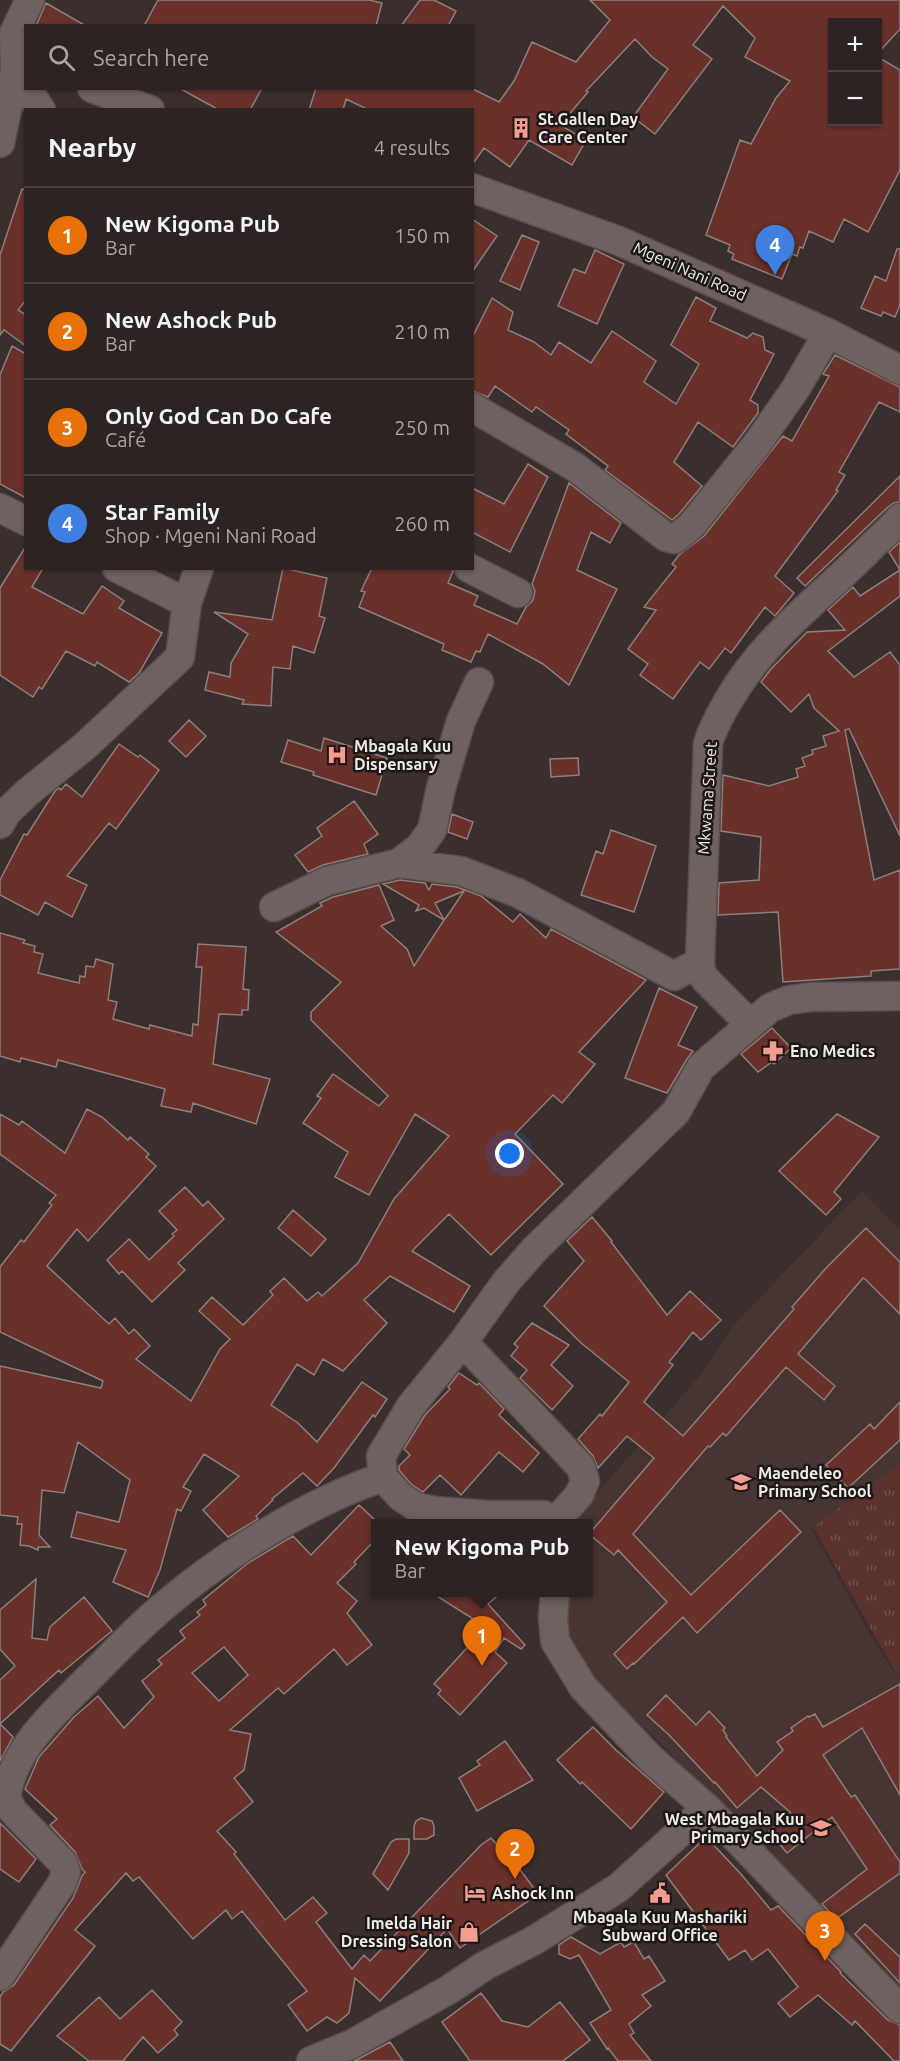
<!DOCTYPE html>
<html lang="en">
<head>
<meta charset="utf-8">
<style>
  body { margin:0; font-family:Ubuntu,sans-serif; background:#382f2f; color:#f1f3f6 }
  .controls { position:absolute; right:18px; top:18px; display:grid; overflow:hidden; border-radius:0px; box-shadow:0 2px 4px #0004 }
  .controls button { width:54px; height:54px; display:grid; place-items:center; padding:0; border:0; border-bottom:2px solid #484040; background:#2c2322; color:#f1f3f6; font:30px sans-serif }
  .you { position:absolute; left:510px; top:1154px; width:21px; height:21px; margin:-15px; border:4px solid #fff; border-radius:50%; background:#1a73e8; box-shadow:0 0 0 9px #1a73e833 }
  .badge { display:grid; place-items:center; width:39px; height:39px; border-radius:50%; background:#d93025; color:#fff; font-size:20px; font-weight:700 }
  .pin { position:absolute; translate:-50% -50px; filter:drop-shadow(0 2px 3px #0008) }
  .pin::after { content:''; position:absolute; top:32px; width:21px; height:18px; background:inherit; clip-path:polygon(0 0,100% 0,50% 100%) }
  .popup { position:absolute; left:371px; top:1519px; width:222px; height:78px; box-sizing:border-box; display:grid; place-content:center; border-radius:0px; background:#2c2322; filter:drop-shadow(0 2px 4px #0005); font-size:20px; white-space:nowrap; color:#a6a4a5 }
  .popup b { font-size:22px; color:#f1f3f6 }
  .popup::after { content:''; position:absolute; left:50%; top:100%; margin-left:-12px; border:12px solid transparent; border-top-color:#2c2322 }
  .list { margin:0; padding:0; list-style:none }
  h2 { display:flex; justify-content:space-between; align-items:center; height:78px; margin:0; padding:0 24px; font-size:26px }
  h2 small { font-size:20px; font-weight:400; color:#a6a4a5 }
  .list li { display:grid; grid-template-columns:39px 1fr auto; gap:18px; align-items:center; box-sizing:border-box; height:96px; padding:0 24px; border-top:2px solid #484040 }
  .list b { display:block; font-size:22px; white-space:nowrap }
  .list p { margin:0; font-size:20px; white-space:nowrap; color:#a6a4a5 }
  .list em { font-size:20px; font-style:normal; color:#a6a4a5 }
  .icon { flex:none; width:33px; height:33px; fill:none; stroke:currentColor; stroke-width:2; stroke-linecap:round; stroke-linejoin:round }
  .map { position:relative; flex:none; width:900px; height:2061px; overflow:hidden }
  .search { position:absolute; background:#2c2322; box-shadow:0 2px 4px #0004; left:24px; top:24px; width:450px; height:66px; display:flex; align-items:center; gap:15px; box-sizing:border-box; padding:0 21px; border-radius:0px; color:#a6a4a5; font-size:22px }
  .panel { position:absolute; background:#2c2322; box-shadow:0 2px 4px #0004; left:24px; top:108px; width:450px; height:462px; border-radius:0px }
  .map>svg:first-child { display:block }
</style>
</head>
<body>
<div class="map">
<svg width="900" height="2061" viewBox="0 0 900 2061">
  <defs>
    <pattern id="park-tufts" width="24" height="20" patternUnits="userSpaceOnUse" patternTransform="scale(1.5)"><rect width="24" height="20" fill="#5a312c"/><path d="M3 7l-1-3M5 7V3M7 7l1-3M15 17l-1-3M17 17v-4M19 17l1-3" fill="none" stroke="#724f4b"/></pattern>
  </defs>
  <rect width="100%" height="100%" fill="#3a2f2d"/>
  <!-- built -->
  <path fill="#483533" d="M862 1191 900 1230V1465L812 1530 869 1633 897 1677 900 1676V1994L660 1743 577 1663 566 1639 567 1593 588 1592V1524L577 1523 578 1515 698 1378 733 1326Z"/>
  <!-- park -->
  <path fill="url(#park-tufts)" d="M900 1464V1673L897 1675 813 1527Z"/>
  <!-- building -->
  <path fill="#6a302a" stroke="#8c7f7d" stroke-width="1.5" fill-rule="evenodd" d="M158 0H369L382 3 376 26H144Z
    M420 0H434L456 11 448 26H401Z
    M590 0H900V29L878 53V22H832V122H878V57L900 70V170L868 232 844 219 833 242 809 231 803 248 800 247 797 256 792 254 782 279 732 259 734 254 728 251 730 245 706 235 740 140 751 144 776 98 790 81 745 57 755 38 723 6 693 45 712 59 655 134 633 117 668 69 652 57 635 39 586 91 588 92 560 125 586 140 572 165 529 140 510 167 484 148 472 165V110H369L346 99 343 110H309L316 88H471L499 102 514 81 532 42 576 62 610 20Z
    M46 3 86 26H36Z
    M179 88H262L250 110H219Z
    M22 189 26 190V300L18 310 26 315V346L4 330 0 335V255Z
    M472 219 497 236 472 272Z
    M522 235 539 242 520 290 500 281Z
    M897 249H900V305L895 317 883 312 881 316 861 308 875 276 886 281Z
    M595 250 624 264 597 324 558 306 574 269 585 273Z
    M696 297 716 308 710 321 747 338 753 333 763 337 765 350 774 354 750 400 758 405V413L733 447 698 422 674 462 702 486 679 514 672 520 605 470 608 466 566 434 569 430 536 407 532 412 495 386 488 397 472 391V338L492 298 513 312 508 330 534 342 551 355 559 342 591 363 612 331 656 361 644 382 676 404 699 364 671 345Z
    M12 346 26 354V498L0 484V375Z
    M835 355 900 387V412L879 402 839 472 845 475 836 490 838 491 775 576 794 593 775 616 765 607 731 653 725 648 709 669 700 662 673 699 640 675 648 664 628 649 656 610 644 607 676 567 672 564 679 555 704 536 783 436 792 441 829 376 823 374Z
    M528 464 548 477 510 552 472 532V488L504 504Z
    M900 476V502L894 503 888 507 805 586 797 578Z
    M569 483 621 523 610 543 591 532 577 570 617 589 569 685 543 664 488 634 480 652 476 651 471 662 442 650 444 644 359 607 365 592 361 591 372 568H453V571L448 583 478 596 474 605 517 624 526 607 533 600 535 591 532 584Z
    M900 542V570L889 552Z
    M26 546V568H43L32 587 83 614 102 586 124 601 119 608 162 633 139 673 129 682 97 662 95 666 66 651 42 689 39 687 33 697 0 675V588Z
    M283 568 327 578 319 616 325 618 314 653 293 646 290 669 273 667 271 706 242 704 244 700 205 690 209 672 230 677 231 663 248 634 214 612 272 620Z
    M900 570V596L828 651 854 677 890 652 900 665V836L849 729 845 730 874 880 900 870V969L871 971V976L783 982 778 912 718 915 719 883 759 880 761 837 721 831 723 775 769 786 798 777 796 769 805 766 802 758 813 754 812 750 826 746 823 736 839 731 814 708 809 694 791 712 761 682 771 669 807 632 845 630 828 610 853 587 860 596Z
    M189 720 206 736 186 757 169 741Z
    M324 738 387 758 376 795 313 775 314 772 281 762 288 740 321 751Z
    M119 744 138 757 140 755 159 770 116 829 109 823 67 876 87 885 72 917 45 902 38 915 0 895V880L24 834 27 835 55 791 59 788 61 790 66 784 82 797Z
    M578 758 579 775 551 777 550 759Z
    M354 801 378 834 364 844 368 854 323 865 308 872 295 855 322 836 317 828Z
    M452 814 473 822 467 839 448 832Z
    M611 830 656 846 634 912 581 895 596 851 603 854Z
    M400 880 425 883 429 890 432 884 457 887 481 896 513 922 520 914 546 938 551 929 646 980 579 1052 595 1064 562 1103 553 1095 515 1134 563 1184 491 1255 449 1214 412 1251 470 1286 454 1312 390 1276 364 1300 387 1323 343 1371 323 1359 314 1375 297 1364 271 1405 298 1423 317 1442 362 1382 387 1399 375 1417 373 1415 334 1468 317 1486 303 1473 272 1499 273 1500 256 1516 258 1519 228 1537 203 1510 239 1476 204 1454 183 1487 191 1491 181 1511 177 1509 160 1570 148 1597 113 1582 126 1550 71 1537 77 1512 119 1522 130 1480 78 1442 64 1493 42 1490 39 1535 50 1547H38V1550L29 1546 20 1545 22 1524H17L18 1517 0 1515V1366L101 1388 103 1381 0 1332V1267L21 1240 24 1242 52 1205 49 1203 56 1195 0 1154V1114L19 1125 22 1121 65 1153 87 1109 102 1117 128 1140 130 1137 149 1154 146 1157 156 1166 88 1241 77 1229 47 1266 109 1324 115 1318 129 1334 134 1329 150 1346 136 1359 191 1401 220 1349 230 1339 199 1311 212 1297 243 1325 273 1295 270 1291 284 1278 307 1301 318 1292 322 1296 358 1263 394 1199 449 1136 415 1114 369 1195 335 1177 348 1152 303 1123 321 1098 317 1096 333 1074 379 1106 388 1096 311 1020V1012L341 982 276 932 322 906 320 903 333 897 379 885 394 920 381 926 407 949 414 966 444 920 424 908 416 911 419 905 383 884ZM464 891 450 912 444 920 435 903Z
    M0 933 25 940 23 943 35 946 34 952 43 954 38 973 79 983 80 976 85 977 86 966 94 967 96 959 113 964 108 1000 117 1002 113 1019 149 1029 150 1025 192 1036 193 1024 198 1025 202 967H196L198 944 246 947 243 989 249 990 248 1010H242V1015L219 1014 213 1064 270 1079 256 1124 193 1103 191 1112 161 1106 165 1089 58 1060 56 1067 21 1058 20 1062 0 1056Z
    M659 988 697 1007 678 1045 693 1051 687 1059 667 1093 625 1078Z
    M772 1028 791 1048 774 1064 772 1062 758 1072 741 1054Z
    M837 1114 879 1137 834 1192 841 1199 826 1215 779 1171Z
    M185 1187 203 1206 208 1201 224 1219 178 1263 185 1270 152 1302 122 1271 119 1274 107 1260 129 1239 149 1260 174 1236 172 1234 177 1230 159 1211Z
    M293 1210 326 1239 311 1256 278 1228Z
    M592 1217 612 1241 611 1242 667 1315 690 1291 721 1320 701 1340 693 1332 669 1362 673 1365 644 1402 683 1436 794 1309 792 1307 827 1267 866 1228 900 1262V1314L866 1280 863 1278 798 1354 835 1386 824 1400 786 1367 726 1436 723 1433 710 1447 708 1446 633 1534 691 1595 780 1510 801 1532 697 1633 683 1617 634 1664 633 1663 627 1669 614 1654 667 1602 618 1550 614 1555 589 1534 654 1458 627 1436 598 1468 593 1456 578 1439 600 1414 602 1416 629 1382 580 1342 544 1306 584 1261 567 1241Z
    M532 1323 569 1345 551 1365 573 1386 552 1410 520 1378 527 1370 511 1356 518 1347 514 1344Z
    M459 1373 477 1385 479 1383 504 1409 499 1415 539 1453 523 1472 499 1452 461 1495 440 1475 423 1492 411 1484 399 1470V1466L410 1455 404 1449 425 1415 450 1389 448 1387Z
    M900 1402V1440L848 1488 826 1465 870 1424 874 1429Z
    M359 1505 375 1520V1540L354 1562 356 1564 337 1583 357 1601 347 1613 372 1645 347 1665 334 1649 284 1694 278 1688 230 1730 251 1734 244 1770 234 1778 253 1802 217 1831 236 1852 234 1854 285 1920 313 1897 327 1913 316 1922 352 1969 364 1955 370 1961 481 1845 491 1838 521 1871 536 1891 528 1898V1901L460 1948 447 1929 380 2001 355 1978 349 2013 337 2023 327 2017 307 2031 288 2005 307 1991 242 1911 232 1919 226 1910 193 1939 139 1877 133 1881 126 1873 75 1930 95 1946 11 2051 0 2044V1997L3 1992 14 1985 73 1898 82 1876 85 1872 82 1869 75 1852 50 1825 57 1819 25 1789 39 1757 73 1718 98 1696 124 1728 154 1697 142 1681 162 1664 158 1660 185 1638 180 1631 200 1615 197 1612 206 1605 203 1600 248 1563 293 1536 311 1555ZM224 1647 248 1675 219 1701 192 1673Z
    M36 1579 32 1638 47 1640 50 1627 84 1597 112 1631 61 1673 59 1670 0 1724 13 1737 0 1761V1680L15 1666 0 1649V1610Z
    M432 1593H501L488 1604 525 1645 521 1649 504 1638 495 1652 507 1663 460 1715 438 1694 441 1690 434 1684 486 1627Z
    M900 1684V1795L862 1728 823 1755 851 1797 855 1795 900 1862V1873L836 1919 822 1904 867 1869 832 1817 787 1853 769 1831 791 1813 761 1787 737 1808 715 1782 714 1783 669 1735 647 1715 666 1695 696 1725 709 1711 725 1728 723 1730 727 1736 726 1737 757 1776 783 1750 777 1742 793 1731 791 1728 808 1716 809 1717 815 1714 823 1727Z
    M593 1727 616 1750 664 1792 631 1829 582 1782 580 1784 557 1760Z
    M505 1741 533 1780 477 1811 459 1778 480 1765 477 1761Z
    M421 1818 432 1821 434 1826V1835L427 1839H414V1826L416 1821Z
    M0 1823 36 1859 19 1882 0 1869Z
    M706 1837 740 1873 771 1910 778 1906 841 1972 840 1973 888 2020 900 2025V2061H894L855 2021 852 2025 818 1995 790 2017 778 2003 798 1987 768 1949 752 1960 745 1950 729 1960 666 1875Z
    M396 1839H409V1853L388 1890 373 1874 391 1842Z
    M865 1924 900 1957V1983L855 1934Z
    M571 1937 600 1954 621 1942 624 1947 634 1942 644 1959 649 1956 665 1981 642 1995 651 2006 629 2024 634 2033 630 2035 651 2061H618L608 2048 607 2049 590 2023 611 2010 579 1955 570 1959 559 1954V1945Z
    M152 1990 182 2022 174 2030 178 2035 158 2053 143 2037 123 2061H89L57 2036 99 1997 120 2019Z
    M481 1993 502 2021 528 2027 560 2002 590 2040 563 2061H470L442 2022Z
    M390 2042 403 2061H354L360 2058Z"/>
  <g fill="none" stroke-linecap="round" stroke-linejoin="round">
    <!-- minor casing -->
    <g stroke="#574e4c" stroke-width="31">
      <path id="minor" d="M27 88 41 110
        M92 88 150 110
        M0 143 15 72 14 33 30 0
        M472 188 619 241 828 333 900 370
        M472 407 575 467 666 537 675 539 691 526 757 444 796 388 828 333
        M0 508 26 521
        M117 568 187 603
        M469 568 518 593
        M0 824 7 812 28 792 85 746 180 657 187 603 199 568
        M399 863 461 871 518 893 674 976 700 962
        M274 907 327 881 399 863 419 848 432 830 441 788 461 721 479 682
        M750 1024 705 979 701 972 700 962 708 743C713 727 720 715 728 701 766 635 822 598 874 544 883 536 892 528 900 518
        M463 1342 581 1467 585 1481 579 1495 555 1522
        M556 1524 544 1515H487L435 1511 416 1507 400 1496 383 1477 381 1456 411 1406 463 1342 506 1282 535 1249 676 1112 701 1067 770 1008 789 1000 811 997 900 996
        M555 1592 553 1618 555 1641 583 1687 651 1759 707 1808 900 2009
        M0 1976 62 1883 66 1872 63 1863 13 1811 6 1798C12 1750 54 1713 86 1681 112 1655 137 1628 165 1605 225 1554 309 1502 383 1477
        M311 2061 352 2044 450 1989 486 1965 533 1941 618 1888 707 1808"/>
    </g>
    <!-- minor -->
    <use href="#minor" stroke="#6e615f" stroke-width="28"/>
  </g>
  <!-- icons -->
  <defs>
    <g id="building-bare" transform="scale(1.62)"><path d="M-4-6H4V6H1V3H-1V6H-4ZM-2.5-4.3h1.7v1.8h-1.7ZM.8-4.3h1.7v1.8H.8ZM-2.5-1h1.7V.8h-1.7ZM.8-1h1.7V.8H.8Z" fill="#f59c91" stroke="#1d1818" stroke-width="2.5" paint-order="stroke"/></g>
    <g id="hospital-bare" transform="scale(1.62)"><path d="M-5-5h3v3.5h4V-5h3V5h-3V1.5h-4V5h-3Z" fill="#f59c91" stroke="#1d1818" stroke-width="2.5" paint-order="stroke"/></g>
    <g id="pharmacy-bare" transform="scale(1.62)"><path d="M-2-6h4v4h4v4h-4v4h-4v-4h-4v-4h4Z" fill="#f59c91" stroke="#1d1818" stroke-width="2.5" paint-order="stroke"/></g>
    <g id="school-bare" transform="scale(1.62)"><path d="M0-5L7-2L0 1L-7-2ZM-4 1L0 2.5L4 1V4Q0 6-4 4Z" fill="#f59c91" stroke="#1d1818" stroke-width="2.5" paint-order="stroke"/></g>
    <g id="hotel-bare" transform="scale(1.62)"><path d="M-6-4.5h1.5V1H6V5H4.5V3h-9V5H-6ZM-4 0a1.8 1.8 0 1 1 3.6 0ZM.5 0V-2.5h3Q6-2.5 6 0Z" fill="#f59c91" stroke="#1d1818" stroke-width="2.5" paint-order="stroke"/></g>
    <g id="civic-bare" transform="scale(1.62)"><path d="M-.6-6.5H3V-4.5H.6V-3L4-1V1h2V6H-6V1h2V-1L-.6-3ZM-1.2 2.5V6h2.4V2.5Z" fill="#f59c91" stroke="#1d1818" stroke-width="2.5" paint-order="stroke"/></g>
    <g id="shop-bare" transform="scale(1.62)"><path d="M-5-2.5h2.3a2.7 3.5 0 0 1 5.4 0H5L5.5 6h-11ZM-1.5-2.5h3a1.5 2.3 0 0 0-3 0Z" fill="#f59c91" stroke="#1d1818" stroke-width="2.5" paint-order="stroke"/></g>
  </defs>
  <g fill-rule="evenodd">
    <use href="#building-bare" x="521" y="128"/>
    <use href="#hospital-bare" x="337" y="755"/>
    <use href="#pharmacy-bare" x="773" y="1051"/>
    <use href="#school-bare" x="741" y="1482"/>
    <use href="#school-bare" x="821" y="1828"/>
    <use href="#hotel-bare" x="475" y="1893"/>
    <use href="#civic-bare" x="660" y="1893"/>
    <use href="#shop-bare" x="469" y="1932"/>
  </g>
  <g text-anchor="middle" stroke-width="5" stroke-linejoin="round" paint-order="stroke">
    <!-- poi labels -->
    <g font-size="16" font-weight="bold" fill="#f2eae9" stroke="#1d1818" text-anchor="start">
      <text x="538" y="125">St.Gallen Day<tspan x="538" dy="18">Care Center</tspan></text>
      <text x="354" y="752">Mbagala Kuu<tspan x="354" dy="18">Dispensary</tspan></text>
      <text x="790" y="1057">Eno Medics</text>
      <text x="758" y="1479">Maendeleo<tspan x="758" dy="18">Primary School</tspan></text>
      <text x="804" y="1825" text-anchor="end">West Mbagala Kuu<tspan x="804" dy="18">Primary School</tspan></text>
      <text x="492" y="1899">Ashock Inn</text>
      <text x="660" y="1923" text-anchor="middle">Mbagala Kuu Mashariki<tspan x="660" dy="18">Subward Office</tspan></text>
      <text x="452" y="1929" text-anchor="end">Imelda Hair<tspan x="452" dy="18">Dressing Salon</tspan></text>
    </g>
    <!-- street labels -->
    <g font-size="16" fill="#f2eae9" stroke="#1d1818">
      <text transform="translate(690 271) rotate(24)" y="6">Mgeni Nani Road</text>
      <text transform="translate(707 798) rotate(-86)" y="6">Mkwama Street</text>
    </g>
  </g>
</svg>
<div class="controls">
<button>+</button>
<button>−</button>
</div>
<div class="you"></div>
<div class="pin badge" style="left:482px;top:1666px;background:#e8710a">1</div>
<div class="popup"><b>New Kigoma Pub</b>Bar</div>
<div class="pin badge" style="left:515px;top:1879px;background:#e8710a">2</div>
<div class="pin badge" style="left:825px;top:1961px;background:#e8710a">3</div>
<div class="pin badge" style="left:775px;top:275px;background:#3f7fe0">4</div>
<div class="search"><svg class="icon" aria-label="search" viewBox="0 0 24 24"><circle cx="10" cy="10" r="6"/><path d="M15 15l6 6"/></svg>Search here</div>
<section class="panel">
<h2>Nearby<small>4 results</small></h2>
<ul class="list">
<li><span class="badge" style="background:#e8710a">1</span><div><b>New Kigoma Pub</b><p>Bar</p></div><em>150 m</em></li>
<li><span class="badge" style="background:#e8710a">2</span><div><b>New Ashock Pub</b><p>Bar</p></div><em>210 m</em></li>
<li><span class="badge" style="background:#e8710a">3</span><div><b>Only God Can Do Cafe</b><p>Café</p></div><em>250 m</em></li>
<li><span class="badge" style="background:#3f7fe0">4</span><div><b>Star Family</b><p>Shop · Mgeni Nani Road</p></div><em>260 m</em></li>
</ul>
</section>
</div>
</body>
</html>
